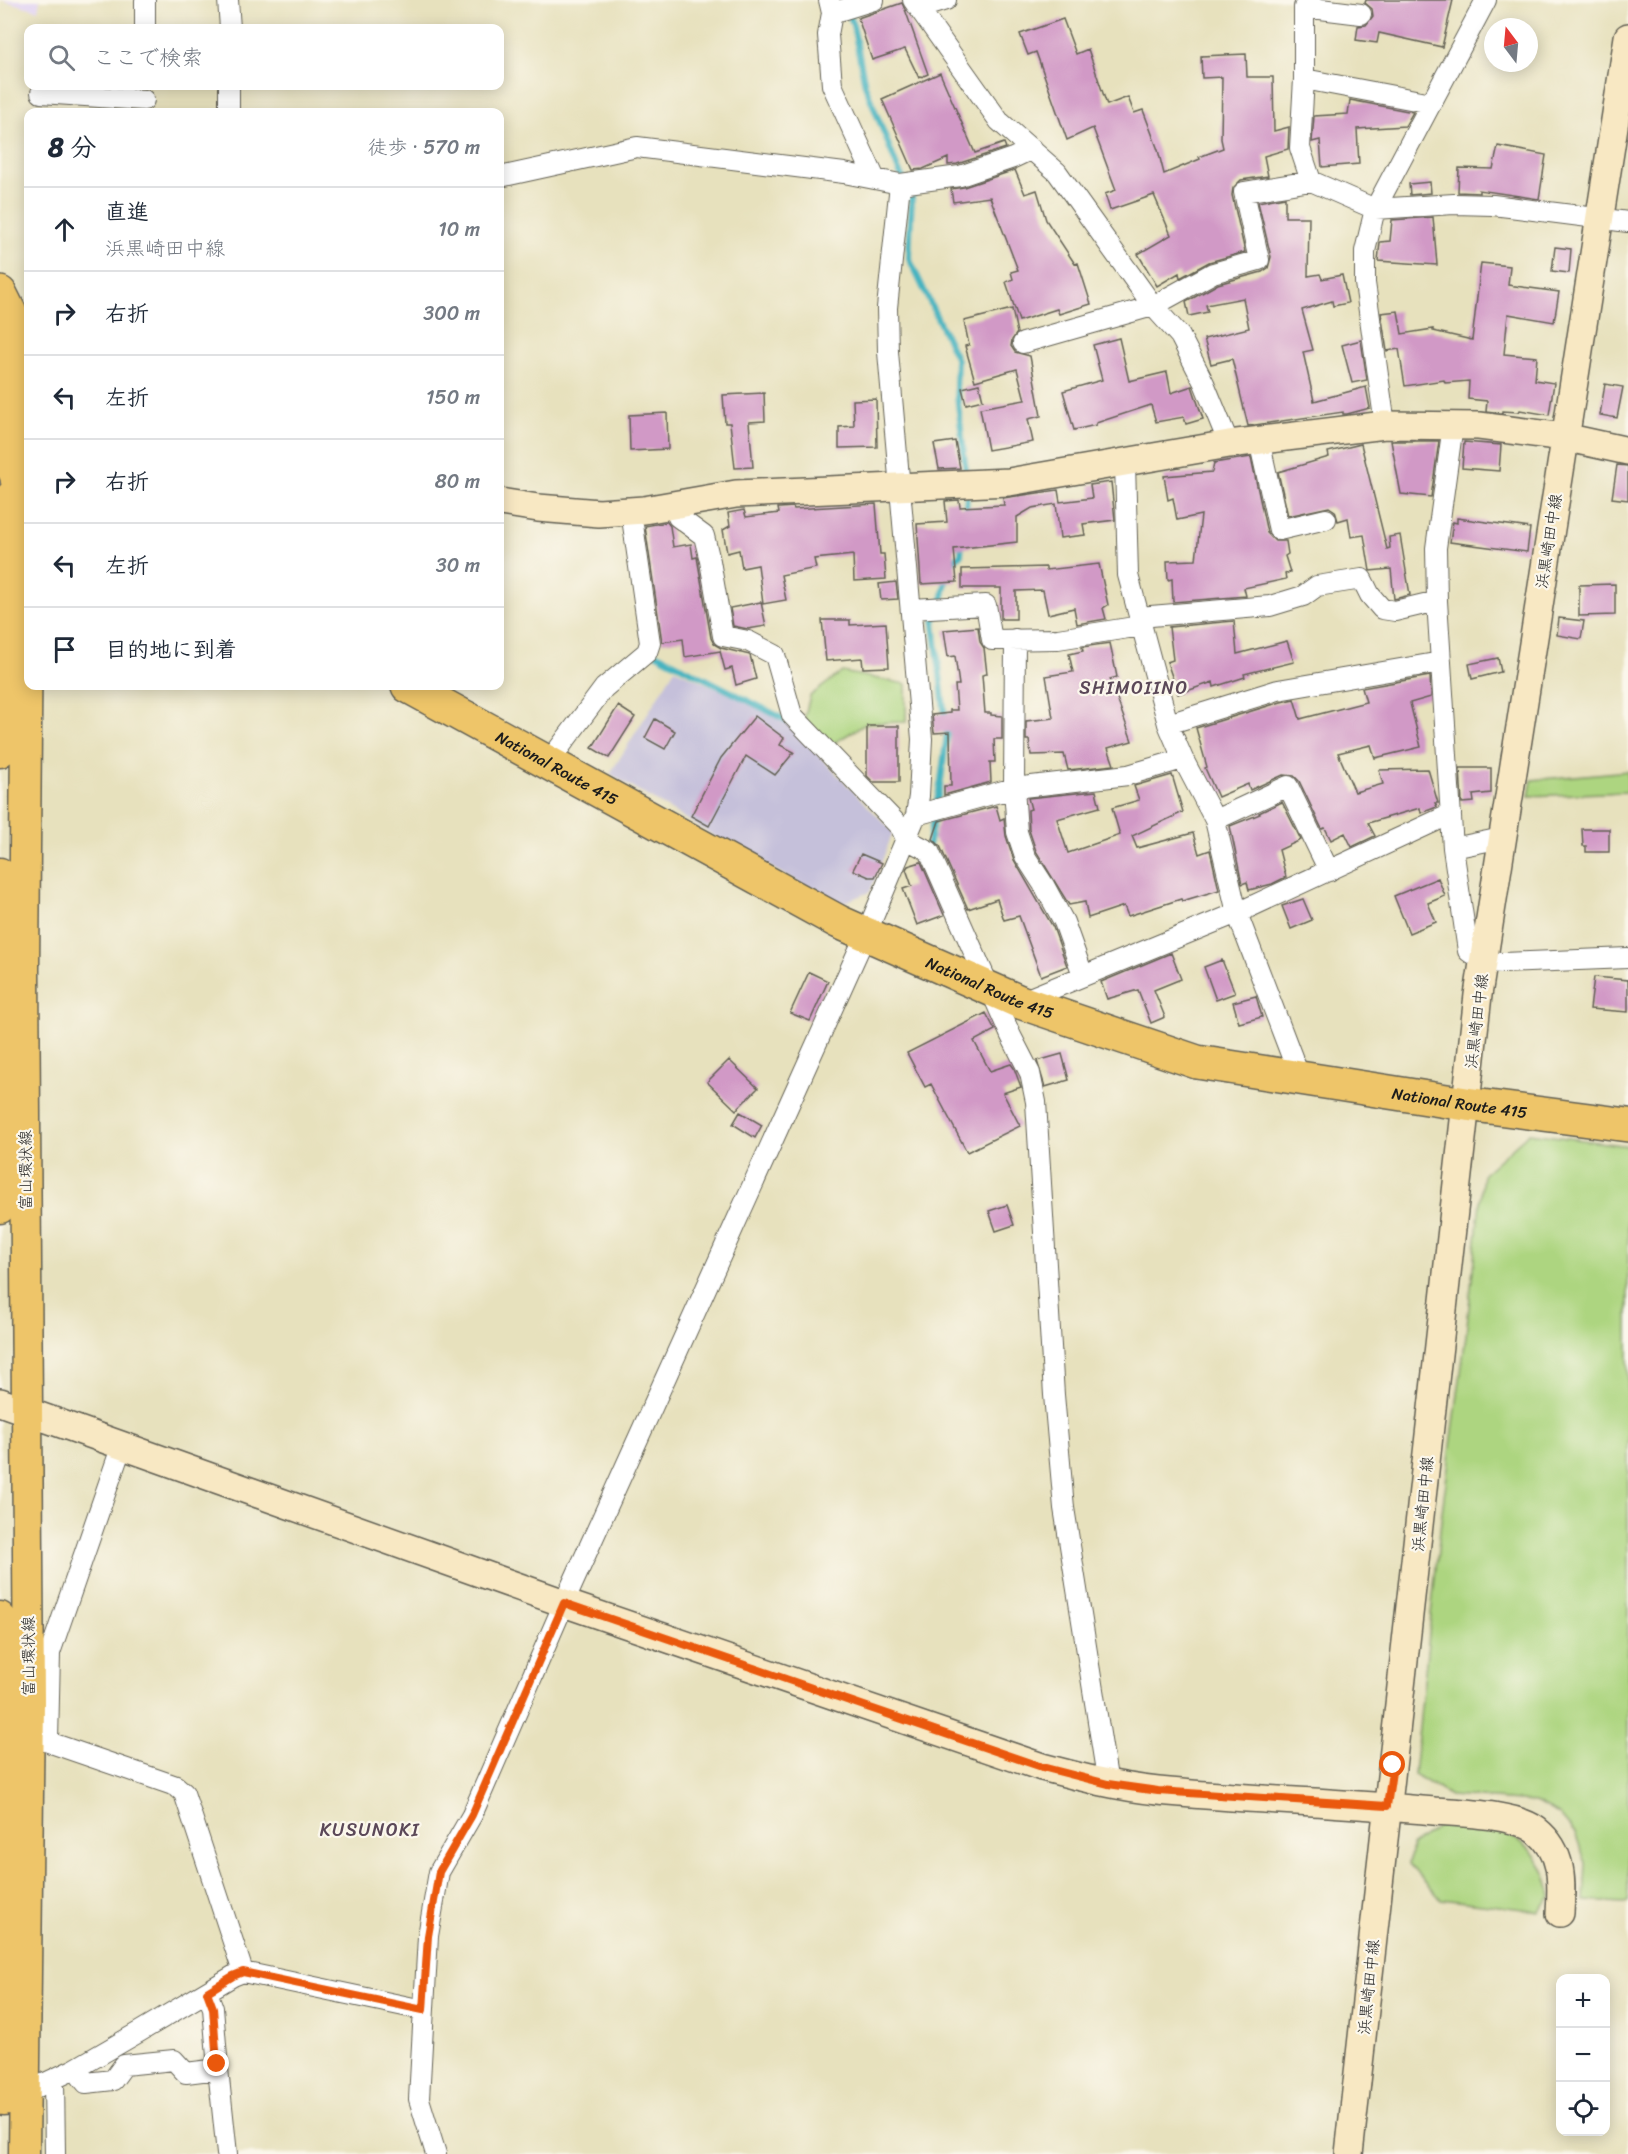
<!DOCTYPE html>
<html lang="ja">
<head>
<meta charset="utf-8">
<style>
  body { margin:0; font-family:Sriracha,"Klee One",sans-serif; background:#f2f2f3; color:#1f2937 }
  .controls { position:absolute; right:18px; bottom:18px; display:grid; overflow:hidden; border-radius:12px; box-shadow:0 3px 15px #0003 }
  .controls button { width:54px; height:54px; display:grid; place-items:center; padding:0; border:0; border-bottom:2px solid #e0e1e3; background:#fff; color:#1f2937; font:30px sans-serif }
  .compass { position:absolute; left:1484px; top:18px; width:54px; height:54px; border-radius:50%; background:#fff; box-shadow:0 3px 15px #0003; rotate:344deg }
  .stop { position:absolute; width:18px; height:18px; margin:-14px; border:4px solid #ea580c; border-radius:50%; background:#fff }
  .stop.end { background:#ea580c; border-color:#fff; box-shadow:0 2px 6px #0008 }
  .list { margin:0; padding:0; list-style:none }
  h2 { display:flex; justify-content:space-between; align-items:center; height:78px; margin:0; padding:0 24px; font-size:26px }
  h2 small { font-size:20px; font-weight:400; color:#747a83 }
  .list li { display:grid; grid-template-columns:39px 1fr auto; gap:18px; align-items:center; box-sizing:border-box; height:84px; padding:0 24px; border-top:2px solid #e0e1e3 }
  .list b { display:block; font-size:22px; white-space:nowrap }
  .list p { margin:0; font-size:20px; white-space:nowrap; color:#747a83 }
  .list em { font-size:20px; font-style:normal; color:#747a83 }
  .icon { flex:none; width:33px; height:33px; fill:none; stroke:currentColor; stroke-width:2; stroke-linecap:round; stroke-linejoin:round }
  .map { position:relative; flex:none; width:1628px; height:2154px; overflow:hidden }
  .search { position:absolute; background:#fff; box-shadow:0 3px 15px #0003; left:24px; top:24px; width:480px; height:66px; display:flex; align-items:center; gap:15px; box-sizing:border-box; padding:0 21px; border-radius:12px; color:#747a83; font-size:22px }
  .panel { position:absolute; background:#fff; box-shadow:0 3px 15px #0003; left:24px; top:108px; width:480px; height:582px; border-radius:12px }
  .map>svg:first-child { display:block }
</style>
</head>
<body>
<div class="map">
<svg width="1628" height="2154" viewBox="0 0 1628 2154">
  <rect width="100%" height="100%" fill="#fbf7ec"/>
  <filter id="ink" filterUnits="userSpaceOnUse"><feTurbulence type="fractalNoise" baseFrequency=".0167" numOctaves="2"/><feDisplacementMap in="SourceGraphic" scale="12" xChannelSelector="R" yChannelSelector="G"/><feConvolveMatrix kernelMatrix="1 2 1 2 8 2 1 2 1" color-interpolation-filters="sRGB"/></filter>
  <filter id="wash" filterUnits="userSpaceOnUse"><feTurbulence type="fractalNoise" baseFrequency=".008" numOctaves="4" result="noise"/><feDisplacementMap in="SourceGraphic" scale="24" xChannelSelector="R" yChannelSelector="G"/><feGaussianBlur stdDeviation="1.35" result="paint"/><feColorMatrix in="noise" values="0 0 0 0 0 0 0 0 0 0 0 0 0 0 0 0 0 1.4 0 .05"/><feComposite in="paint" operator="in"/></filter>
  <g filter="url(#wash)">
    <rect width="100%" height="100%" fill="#e7e1bd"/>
    <!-- built -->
    <path fill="#e2d4f3" d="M0 0H40L38 10Z"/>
    <!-- industrial -->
    <path fill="#c5c0da" d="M675 669 783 719 893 832 870 892 839 904 731 846 610 774Z"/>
    <!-- green -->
    <path fill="#add580" stroke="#64784e" stroke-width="1.5" d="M842 672 906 684V722L867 723 829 746 803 723 810 696Z
      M1628 771V792L1529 796 1532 780Z
      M1529 1133 1628 1146V1902L1624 1903 1584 1901 1586 1863 1575 1833 1559 1814 1535 1802 1450 1796 1414 1774 1442 1512 1466 1335 1483 1174Z
      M1442 1824C1462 1826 1484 1827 1503 1833 1531 1842 1548 1868 1551 1897L1539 1911 1441 1899 1409 1865 1412 1845Z"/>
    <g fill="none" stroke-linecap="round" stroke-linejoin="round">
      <!-- stream -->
      <path stroke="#46b4c0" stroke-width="6" d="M848 11 853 25 865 85 898 169 912 195 909 258 957 360 956 387 967 479
        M966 514 967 492
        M951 564 961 554 962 542
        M655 653 788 721
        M928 847 941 780 947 734 934 623 943 596 947 576"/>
    </g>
    <g id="blocks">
      <!-- building -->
      <path fill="#d199c6" d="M1366 0H1453L1442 47 1379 33 1377 43 1356 40 1358 26 1366 25 1373 16 1372 9 1365 3Z
        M902 3 906 12 928 74 919 78 905 49 872 60 858 18Z
        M1063 19 1076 54 1088 49 1107 105 1128 97 1134 113 1143 110 1158 150 1164 174 1200 159 1199 157 1223 148 1221 139 1222 77 1202 78 1201 56 1246 54 1247 77H1273L1274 131 1289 127 1288 149 1264 156 1268 176 1241 180 1233 188 1232 195 1245 252 1209 262 1180 278 1179 273 1157 286 1138 254 1171 235 1154 195 1110 210 1105 194 1116 190 1093 128 1067 140 1036 52 1028 55 1020 34Z
        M940 73 975 153 1004 143 1006 148 957 164 948 165V158L923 169 913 170 882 99Z
        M1350 100 1413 112 1405 126 1357 129 1359 164 1322 167 1320 140 1312 142 1314 116 1348 114Z
        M1498 146 1546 155 1539 199 1479 190V193L1458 192 1459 168 1493 169Z
        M1015 170 1025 194 1037 190 1046 220 1075 264 1078 263 1091 304 1059 314 1057 309 1019 321 1006 282 1013 279 1011 272 1018 270 990 197 953 202 951 189 964 187Z
        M1430 182 1431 193 1410 195 1409 184Z
        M1285 197V217H1309L1308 276 1320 274 1322 279 1342 275 1348 303 1333 306 1332 301 1302 310 1313 350 1303 352 1314 401 1366 387 1370 408 1347 414H1343V412L1248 426 1232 359 1211 364 1204 339 1249 328 1243 298 1206 305 1208 312 1189 316 1186 302 1218 284 1262 272 1268 268 1271 257 1258 202Z
        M1433 217 1437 265 1378 261 1380 242 1390 241 1392 220Z
        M1555 247 1571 249 1569 273 1552 271Z
        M1481 263 1510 266 1508 285 1559 292 1554 322 1508 314 1504 354 1537 357 1535 380 1554 383 1549 415 1520 410 1519 412 1502 411V413L1486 411 1487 401 1468 399 1469 381 1445 383 1444 380 1405 386 1399 349 1387 351 1381 313 1398 311 1402 334 1433 329V331L1472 340Z
        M1012 309 1017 333 1012 340 1011 346 1015 352 1030 356 1041 416 1028 419 1033 442 988 450 980 408 1025 400 1017 369 975 381 965 346 969 345 964 321Z
        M1119 338 1129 381 1167 372 1171 393 1192 386 1203 419 1186 424 1184 417 1156 422 1151 405 1096 423V425L1074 430 1063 391 1102 380 1093 345Z
        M1361 340 1367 380 1352 383 1342 345Z
        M979 384 983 400 966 404 962 388Z
        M1605 384 1623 387 1617 418 1600 415Z
        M764 393 765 421 749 422 753 467 735 468 730 423H725L723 395Z
        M876 399 877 447 839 448V427L854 426 853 400Z
        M667 413 668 449 630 451 629 415Z
        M955 441 960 468 939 469 934 444Z
        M1391 441H1439L1431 497 1401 494Z
        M1464 442 1501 445 1499 471 1462 468Z
        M1361 444 1387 549 1390 548 1389 537 1400 535 1410 595 1394 599 1391 569 1370 571 1364 535 1351 537 1348 518 1338 521 1335 511 1329 507 1288 516 1278 472 1329 457 1328 452Z
        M1251 457 1267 533 1275 541H1286L1288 554 1285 556 1290 572 1285 574 1286 579 1244 588 1246 596 1173 602 1172 579 1168 580 1167 561 1196 560 1201 515 1177 520 1173 498 1168 500 1164 476 1212 472 1214 463Z
        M1617 465 1628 466V500L1612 498Z
        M1111 482 1115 520 1083 524 1085 535 1060 538 1056 504 1032 508 1017 517V542L954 549 957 582 921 584 917 524 947 522 945 501 959 500 960 507 1004 505 1003 498 1058 490 1060 502 1092 498 1090 485Z
        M876 504 880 554H884L886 579 854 581 853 555 814 559 816 568 781 575 786 600 763 604 758 565 742 568 739 550 727 553 723 530 730 526 728 513 744 510 746 517 779 513 778 508H780L793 507 794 509Z
        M1457 518 1530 528 1527 552 1450 542 1453 522 1457 523Z
        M667 522 670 526 673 547 691 544 693 558 697 557 711 638 714 644 721 648 750 655 756 679 736 685 732 668 725 670 720 651 685 657 683 639 662 642 645 526Z
        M1099 564 1108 605 1103 608 1106 619 1077 624 1074 608 1048 614 1043 590 1016 591V619H1001V588H962V569L1046 567V570Z
        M896 582 898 599 881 600 879 584Z
        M1615 584V615L1579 616V585Z
        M761 602 766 626 748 629 733 626 730 608Z
        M1559 618 1584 621 1581 639 1557 635Z
        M822 620H850V625L886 623 889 667 863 668 862 658 826 661Z
        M1234 621 1237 654 1287 641 1294 662 1244 674 1245 677 1214 687 1213 682 1178 694 1167 662 1173 660 1169 627Z
        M978 627 980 642 984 648 987 674 982 675 985 713H991V715L1002 716V739H994L995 762H990L991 782 944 795V786H951L950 732 934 733 932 715 950 713V710H957L955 685H959L955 656 948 657 944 630Z
        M1110 643 1117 677 1110 679 1132 741 1108 748 1114 765 1068 770 1064 754 1031 755 1029 740H1026V721L1053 718 1046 676 1073 672 1069 654 1083 651 1082 647Z
        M1498 658 1501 672 1472 679 1469 664Z
        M1430 676 1431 697 1410 703 1421 747 1375 758 1371 745 1338 753 1355 792 1383 784 1379 770 1428 769 1438 803H1435L1437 807 1421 813 1420 808 1368 823 1375 836 1352 847 1345 833 1331 840 1325 828 1322 829 1299 781 1294 776 1283 775 1250 790 1248 784 1218 797 1205 768 1207 767 1196 728 1281 702 1294 699 1300 719 1366 702 1362 688Z
        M618 706 635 717 609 758 592 748Z
        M755 716 784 738 780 745 794 752 775 775 746 756 709 826 691 816 721 758Z
        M655 719 675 731 665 749 645 738Z
        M867 726H899V782H873L867 776Z
        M1460 768H1491V793L1473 795 1474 802 1462 803Z
        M1172 775 1183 812 1132 836 1137 848 1193 833 1199 854 1210 850 1219 890 1182 901 1181 899 1128 916 1124 906 1088 918 1085 902 1069 905 1036 851 1029 830 1028 810 1031 809 1028 798 1096 791 1100 807 1057 819 1068 853 1120 835 1112 808 1139 800 1134 786Z
        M1282 802 1301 840 1279 850 1286 877 1272 884 1249 890 1247 882 1242 884 1230 826 1260 814 1259 813Z
        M996 806 1000 820 1004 818 1006 836 1014 860 1053 927 1067 966 1041 976 1019 916 1004 920 997 899 968 909 940 846 933 839 939 821Z
        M1582 829H1609V852H1586V846H1583Z
        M861 854 882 863 875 877H869L853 870Z
        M921 862 944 915 917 925 903 889 912 886 906 869 908 866Z
        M1438 878 1445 896 1428 903 1436 922 1409 933 1394 896Z
        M1303 899 1312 920 1291 929 1282 906Z
        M1171 953 1181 979 1154 990 1165 1017 1151 1023 1138 990 1107 999 1101 982Z
        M1222 960 1235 993 1216 1000 1204 967Z
        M809 972 828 981 810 1021 790 1013Z
        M1594 977 1628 980V1012L1590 1009Z
        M1256 996 1262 1017 1239 1023 1233 1002Z
        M986 1013 995 1030 974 1041 990 1071 1011 1064 1014 1068 1021 1087 1003 1093 1020 1126 967 1152 931 1084 925 1087 907 1053Z
        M1062 1054 1069 1080 1045 1087 1037 1061Z
        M729 1060 758 1088 736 1110 707 1082Z
        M740 1112 762 1125 755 1138 733 1124Z
        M1007 1205 1014 1225 996 1231 989 1211Z"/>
    </g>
  </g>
  <g filter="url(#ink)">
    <use href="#blocks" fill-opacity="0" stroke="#636154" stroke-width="1.5"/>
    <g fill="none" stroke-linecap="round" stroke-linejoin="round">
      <!-- street casing -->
      <g stroke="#636154" stroke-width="22">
        <path id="street" d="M145 0V28
          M228 0 230 28
          M829 0 832 13 874 0
          M913 0 999 121 1057 172 1153 306 1180 336 1204 383 1229 444
          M920 8 946 0
          M832 13 828 35 832 85 875 179
          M1304 79V7L1361 14
          M41 93 144 100
          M229 112V86
          M500 177 637 147 844 173 900 184 960 176 1013 158 1032 149
          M1311 181 1300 148 1304 79 1431 103
          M1023 343 1153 306 1213 273 1259 260 1244 192 1311 181 1375 209 1454 204 1493 205 1628 222
          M1385 425 1365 283V251L1375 209 1486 0
          M1453 425 1436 548 1437 601 1453 848 1502 838
          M1259 440 1279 530 1326 519
          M1125 463 1128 575 1168 724 1183 759 1215 820 1237 913 1300 1078
          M674 505 678 517 704 536 710 561 723 636 748 641 775 655 792 715 901 828 906 839 929 851 1011 1036 1030 1073 1036 1102 1054 1395 1064 1508 1108 1784
          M911 609 986 605 992 640 1058 639 1141 626
          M1139 617 1270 606 1303 596 1317 586 1362 579 1370 595 1382 609 1395 611 1437 601
          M1015 639 1014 788 1017 832 1025 856 1045 887 1064 922 1083 975
          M1168 724 1278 690 1441 662
          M548 763 604 688 647 652 650 643 631 511
          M916 815 1014 788 1128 775 1183 759
          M1215 820 1288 786 1329 871
          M1453 848 1468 951 1483 962 1504 963 1628 958
          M1020 1002 1237 913 1451 814
          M28 1735 176 1786 184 1793 243 1972
          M48 1741 50 1653 122 1445
          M207 1992 213 2008 218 2069 227 2154
          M75 2069 86 2083 113 2080 124 2065 174 2060 186 2073 218 2069
          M54 2079 55 2154
          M19 2100 39 2086 75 2069 139 2032 233 1976 243 1972 423 2010
          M436 2154 419 2099 428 1936 439 1872 472 1815 572 1585 866 934 916 815 919 796 922 739 888 352 887 308 900 184"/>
      </g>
      <!-- secondary casing -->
      <g stroke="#636154" stroke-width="30">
        <path id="secondary" d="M500 502 538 508 599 513 644 510 736 494 1009 482 1229 444 1385 425 1479 426 1564 437 1628 451
          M0 1402 564 1603 1042 1767C1080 1777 1118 1787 1158 1791 1250 1800 1342 1802 1434 1811 1461 1813 1515 1814 1536 1830 1564 1852 1562 1882 1560 1913
          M1349 2154 1478 995 1628 37"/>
      </g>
      <!-- primary casing -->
      <g stroke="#636154" stroke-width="33">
        <path id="primary" d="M14 470 26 537 27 610 24 969 29 1700 24 2154
          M0 752 5 526 10 497
          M0 873 2 969 0 1208
          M0 1617 4 2100"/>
      </g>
      <!-- highway casing -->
      <g stroke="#636154" stroke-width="36">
        <g id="highway">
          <path d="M0 293 11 315 14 470"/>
          <path id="s1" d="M408 686 839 922 1020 1002 1197 1062 1466 1104 1628 1125"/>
        </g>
      </g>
      <!-- street -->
      <use href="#street" stroke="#fff" stroke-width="20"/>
      <!-- secondary -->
      <use href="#secondary" stroke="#f8e8c3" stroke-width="27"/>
      <!-- primary -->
      <use href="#primary" stroke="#eec569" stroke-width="30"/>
      <!-- highway -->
      <use href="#highway" stroke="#eec569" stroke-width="33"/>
    </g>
  </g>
  <g fill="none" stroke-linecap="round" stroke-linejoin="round" filter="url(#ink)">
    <!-- route -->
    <path stroke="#ea580c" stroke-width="8" d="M217 2064 213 2008 207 1992 233 1976 243 1972 423 2010 428 1936 439 1872 472 1815 564 1603 1042 1767 1108 1784 1158 1791 1387 1806 1393 1765"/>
  </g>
  <g text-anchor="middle" stroke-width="4.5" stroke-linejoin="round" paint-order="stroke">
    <!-- street labels -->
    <g font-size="16" fill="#1c1c1c" stroke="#fbf7ec">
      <text transform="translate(1548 541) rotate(-81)" y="6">浜黒崎田中線</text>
      <text dy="6" stroke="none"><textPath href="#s1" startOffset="170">National Route 415</textPath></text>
      <text dy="6" stroke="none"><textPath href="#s1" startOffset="656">National Route 415</textPath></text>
      <text transform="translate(1476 1021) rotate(-83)" y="6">浜黒崎田中線</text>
      <text dy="6" stroke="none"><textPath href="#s1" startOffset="1142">National Route 415</textPath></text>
      <text transform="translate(25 1170) rotate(-90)" y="6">富山環状線</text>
      <text transform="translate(1422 1504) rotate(-84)" y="6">浜黒崎田中線</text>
      <text transform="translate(28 1656) rotate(-90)" y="6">富山環状線</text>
      <text transform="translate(1368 1987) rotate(-84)" y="6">浜黒崎田中線</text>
    </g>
    <!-- neighbourhood labels -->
    <g font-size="18" letter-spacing="1.5" fill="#5b4858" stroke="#fbf7ec">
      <text x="1134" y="694">SHIMOIINO</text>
      <text x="370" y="1836">KUSUNOKI</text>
    </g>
  </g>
</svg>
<div class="controls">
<button>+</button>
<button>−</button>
<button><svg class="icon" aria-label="locate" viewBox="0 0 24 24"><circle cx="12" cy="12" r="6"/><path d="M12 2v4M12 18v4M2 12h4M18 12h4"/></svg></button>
</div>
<svg class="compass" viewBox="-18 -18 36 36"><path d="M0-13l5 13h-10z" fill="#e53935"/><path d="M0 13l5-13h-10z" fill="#747a83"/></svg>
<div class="stop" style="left:1393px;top:1765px"></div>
<div class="stop end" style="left:217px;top:2064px"></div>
<div class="search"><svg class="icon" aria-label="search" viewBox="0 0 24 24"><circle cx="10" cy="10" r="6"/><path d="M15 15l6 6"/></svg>ここで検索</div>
<section class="panel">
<h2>8 分<small>徒歩 · 570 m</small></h2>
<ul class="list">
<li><svg class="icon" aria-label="ahead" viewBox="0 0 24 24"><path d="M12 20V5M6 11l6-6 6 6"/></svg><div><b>直進</b><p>浜黒崎田中線</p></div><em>10 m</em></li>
<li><svg class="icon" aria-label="right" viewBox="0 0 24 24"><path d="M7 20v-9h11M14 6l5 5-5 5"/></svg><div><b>右折</b></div><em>300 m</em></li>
<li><svg class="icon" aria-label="left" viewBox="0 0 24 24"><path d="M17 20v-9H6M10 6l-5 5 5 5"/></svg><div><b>左折</b></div><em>150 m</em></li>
<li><svg class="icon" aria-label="right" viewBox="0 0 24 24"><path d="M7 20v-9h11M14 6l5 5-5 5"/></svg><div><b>右折</b></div><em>80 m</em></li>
<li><svg class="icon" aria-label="left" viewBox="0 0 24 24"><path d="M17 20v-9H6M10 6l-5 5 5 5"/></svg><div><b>左折</b></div><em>30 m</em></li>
<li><svg class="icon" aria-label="arrive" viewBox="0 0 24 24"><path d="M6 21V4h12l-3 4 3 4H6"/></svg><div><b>目的地に到着</b></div></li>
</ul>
</section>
</div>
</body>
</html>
